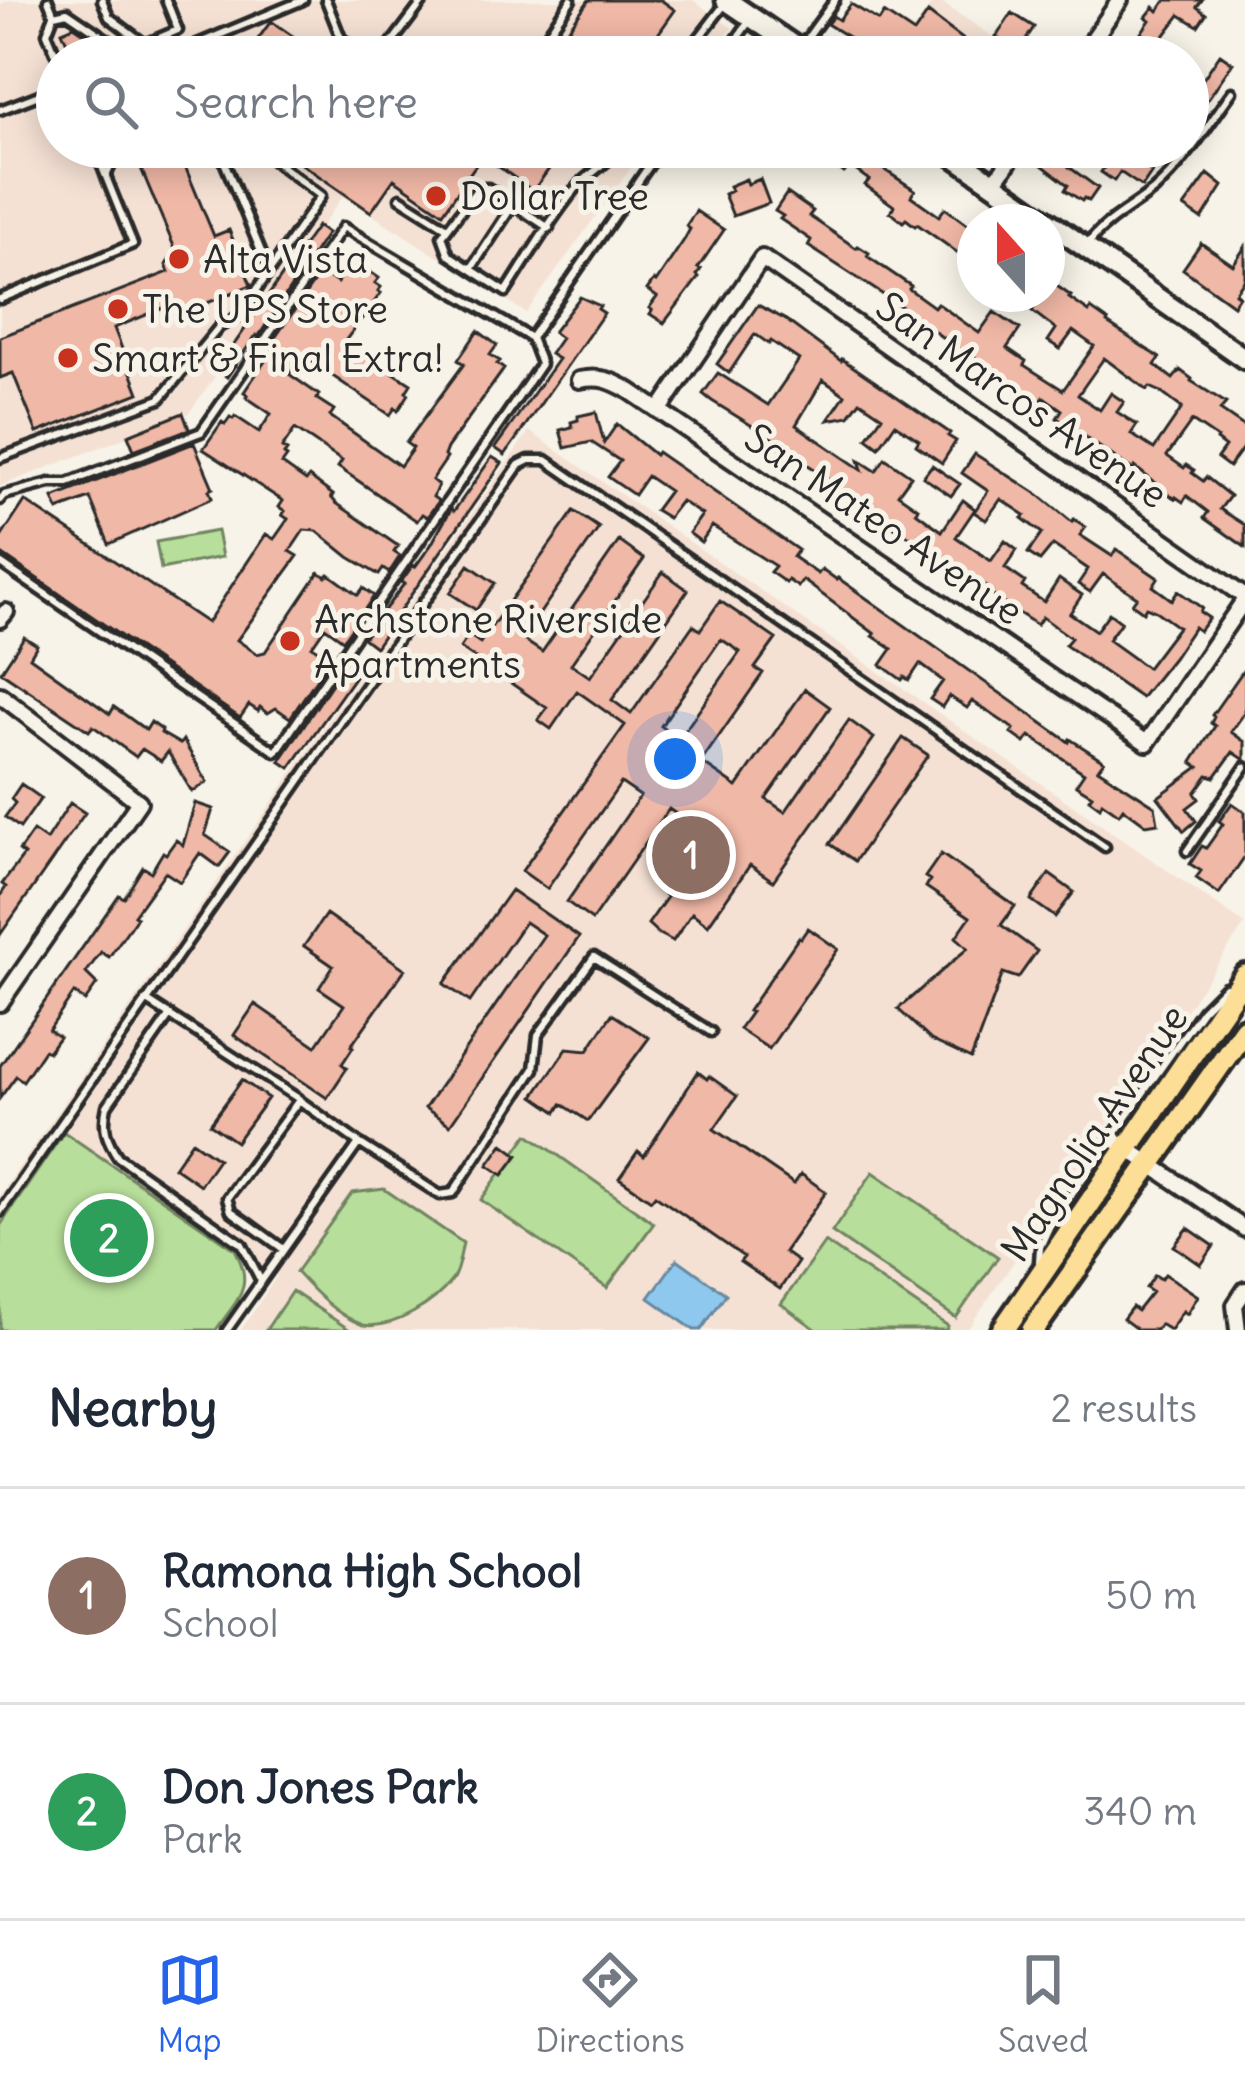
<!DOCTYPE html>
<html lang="en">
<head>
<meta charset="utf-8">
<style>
  body { margin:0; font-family:Delius,sans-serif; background:#f6f6f7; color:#1f2937 }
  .compass { position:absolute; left:957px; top:204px; width:108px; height:108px; border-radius:50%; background:#fff; box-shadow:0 6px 30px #0003; rotate:339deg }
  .you { position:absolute; left:675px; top:759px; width:42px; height:42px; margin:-30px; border:9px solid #fff; border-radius:50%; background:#1a73e8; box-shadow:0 0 0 18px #1a73e833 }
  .badge { display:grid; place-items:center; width:78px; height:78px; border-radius:50%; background:#2563eb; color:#fff; font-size:39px; font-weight:700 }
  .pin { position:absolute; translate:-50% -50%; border:6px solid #fff; box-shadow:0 3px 12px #0006 }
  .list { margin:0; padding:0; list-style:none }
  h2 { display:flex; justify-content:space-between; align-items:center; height:156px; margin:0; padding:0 48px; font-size:51px }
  h2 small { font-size:39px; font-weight:400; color:#747a83 }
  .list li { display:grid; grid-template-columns:78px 1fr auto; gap:36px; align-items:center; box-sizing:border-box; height:216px; padding:0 48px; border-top:3px solid #e0e1e3 }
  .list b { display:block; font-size:45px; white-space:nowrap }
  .list p { margin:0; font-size:39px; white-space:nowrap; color:#747a83 }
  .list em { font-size:39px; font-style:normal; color:#747a83 }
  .icon { flex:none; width:66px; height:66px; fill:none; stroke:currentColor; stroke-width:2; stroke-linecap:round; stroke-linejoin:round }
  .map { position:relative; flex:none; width:1245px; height:1330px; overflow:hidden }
  .search { position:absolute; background:#fff; box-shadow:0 6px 30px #0003; left:36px; right:36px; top:36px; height:132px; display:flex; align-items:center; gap:30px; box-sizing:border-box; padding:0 42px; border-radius:66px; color:#747a83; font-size:45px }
  .sheet { height:588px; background:#fff }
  nav { display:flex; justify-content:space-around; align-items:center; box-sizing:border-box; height:168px; border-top:3px solid #e0e1e3; background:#fff; font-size:33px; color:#747a83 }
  nav a { display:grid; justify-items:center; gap:6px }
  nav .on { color:#2563eb }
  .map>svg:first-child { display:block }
</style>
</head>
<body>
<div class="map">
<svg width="1245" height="1330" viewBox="0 0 1245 1330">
  <rect width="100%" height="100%" fill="#f7f3e8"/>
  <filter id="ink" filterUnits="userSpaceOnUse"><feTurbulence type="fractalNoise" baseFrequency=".00833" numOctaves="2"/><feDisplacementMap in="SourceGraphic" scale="24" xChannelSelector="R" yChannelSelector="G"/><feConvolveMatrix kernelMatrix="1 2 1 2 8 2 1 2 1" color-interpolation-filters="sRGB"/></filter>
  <g filter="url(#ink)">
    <!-- built -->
    <path fill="#f5e1d4" d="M11 0H693L732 28 711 57H57V147H646L526 313 343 196 189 413 0 486V4Z
      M934 0H938L1023 57H896Z
      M529 431 1245 924 967 1330H241L277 1276 65 1132 0 1226V1195Z"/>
    <!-- green -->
    <path fill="#b7de9a" stroke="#718462" stroke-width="3" d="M217 531 222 557 161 569 156 542Z
      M64 1132 235 1249C255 1288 238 1298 216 1330H0V1226Z
      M528 1134 654 1223 607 1288 481 1200Z
      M873 1172 998 1257 956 1318 832 1232Z
      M384 1189 463 1243C460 1255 459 1270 452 1280 435 1303 393 1330 363 1325 336 1315 315 1293 296 1272L352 1193Z
      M825 1242 948 1326 946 1330H817L781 1304Z
      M292 1291 350 1330H266Z"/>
    <!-- water -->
    <path fill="#8fc8ee" stroke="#6789a0" stroke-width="3" d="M677 1259 726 1294 701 1330H694L649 1298Z"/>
    <!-- building -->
    <path fill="#f0b8a6" stroke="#2b2b2b" stroke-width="3" fill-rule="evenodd" d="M589 0H661L675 10 656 37 678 52 677 57H548Z
      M1166 0H1202L1197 7 1206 14 1198 26 1180 15 1148 57H1129L1144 35 1141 33 1150 20 1146 17 1154 7 1158 11Z
      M851 4 879 21 884 13 914 33 928 13 972 46 964 57H881L827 24 833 16 839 20Z
      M1012 13 1034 27 1018 52 996 37Z
      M271 21 323 57H245Z
      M74 26 120 57H73L62 31Z
      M1220 54 1233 63 1198 113 1188 106V101Z
      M132 147H177L214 236 229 230 251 285 183 313 178 302 114 328 139 393 37 433 13 373 0 378V337L169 272 166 265 175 249Z
      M277 147H466L481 157 443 213 394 179 371 212Z
      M502 147H565L533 191 492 162Z
      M812 147H863L859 153 915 190 911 196 939 216 945 208 975 230V261L967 255 965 258 917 224 915 226 906 219 903 222 890 212 894 206 865 185 869 180 850 166 844 173Z
      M1069 147H1084L1069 167 1098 188 1089 201 1084 198 1082 201 1065 190 1068 185 1042 165 1053 149 1062 156Z
      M1147 147H1164L1148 170 1152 172 1142 187 1120 172 1114 181 1101 172 1110 159 1117 164 1121 158 1133 167Z
      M1208 174 1223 186 1202 219 1184 207Z
      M746 179 748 184 760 179 769 203 733 216 724 194 731 191 729 186Z
      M787 193 813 211 809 216 856 248 858 246 869 253 867 256 911 286 909 289 934 307 937 303 979 333 994 312 1020 329 1007 348 1026 361 1024 365 1063 390 1094 346 1073 331 1060 349 1048 341 1056 329 1032 311 1037 303 1025 294H1047V279L1071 296 1069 298 1089 312 1091 309 1108 321 1107 323 1160 358 1155 365 1173 379 1180 370 1192 379 1191 381 1226 403 1220 410 1245 427V445L1229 467 1217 458 1225 447 1216 440 1217 438 1192 421 1167 456 1184 468 1186 465 1194 470 1192 473 1203 481 1206 477 1230 496 1220 509 1245 525V547L1204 518 1208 512 1187 496 1183 502 1176 497 1175 499 1135 467 1133 470 1057 418 1062 410 1044 397 1039 404 971 354 965 350 963 353 902 307 808 246 811 240 780 219 783 216 775 211ZM1104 358 1147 390 1150 387 1159 391 1182 408 1154 449 1131 434 1137 425 1117 412 1124 402 1111 393 1100 410 1078 395Z
      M696 211 724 230 698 268 701 269 697 275 699 277 664 323 650 314 652 310 649 308 657 297 647 290 654 280 656 282 684 240 690 229 686 226Z
      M317 226 327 233 258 337 256 335 227 377 217 369Z
      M1201 243 1233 265 1245 247V279L1235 293 1239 296 1233 305 1183 269Z
      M363 267 379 278 375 283 381 287 378 291 381 293 345 341 411 384 406 392 409 394 398 411 395 408 390 415 303 356 289 374 319 395 317 399 334 410 330 416 400 466 413 448 406 443 464 364 458 360 478 331 497 345 490 355 500 361 497 364 504 369 447 448 444 456 447 458 432 480 438 485 433 497 439 501 427 517 422 514 417 521 338 467 342 461 295 429 282 448 287 451 284 455 287 457 282 464 306 481 309 477 333 495 331 497 336 503 398 546 394 552 400 556 389 573 383 569 379 575 349 557 317 531 304 530 290 551 298 556 237 640 257 654 265 652 319 572 326 577 329 574 358 595 363 588 374 596 343 640 325 627 312 646 330 659 290 718 276 708 268 713 260 707 258 711 249 705 240 718 0 553V539L25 501 207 623 266 534 274 539 288 519 282 515 285 511 279 507 283 501 203 449 222 422 225 424 230 417 233 419 235 416 259 432 271 414 246 397 248 395 244 392 274 348 270 345 321 272 337 283 346 269 351 272 354 268 359 271Z
      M580 297 600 306 598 309 604 313 505 455 495 448 558 359 550 354 561 338 553 332Z
      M758 305 786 320 841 361 842 359 950 433 948 436 956 441 942 463 916 445 919 440 895 424 879 447 867 438 882 416 860 401 849 416 828 420 845 395 823 380 796 425 862 470 859 460 876 471 885 458 911 476 898 494 918 508 916 512 942 531 963 500 975 509 956 537 991 561 1005 541 1017 550 1005 568 1025 582 1022 587 1044 602 1059 579 1082 595 1070 613 1096 631 1109 613 1121 622 1108 640 1147 668 1178 627 1157 612 1146 607 1143 612 1132 604 1137 597 1103 574 1090 592 1078 584 1088 569 1053 545 1040 561 1028 553 1042 533 1022 518 1025 515 1001 499 986 520 974 512 988 491 962 473 975 454 1039 495 1072 522 1074 519 1086 527 1080 535 1112 556 1116 549 1158 578 1153 586 1172 600 1178 591 1202 608 1200 612 1209 618 1199 631 1194 627 1173 658 1141 698 1065 645 1071 638 1042 617 1037 625 1008 606 990 594 992 591 884 520 886 517 861 500 859 503 816 470 773 443 775 440 712 401 703 394 718 373 768 405 799 360 771 341 769 344 755 334 729 373 717 364Z
      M596 412 604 443 617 424 655 455 657 452 798 550 793 557 818 574 822 569 837 580 838 578 1069 742 1070 739 1104 761 1098 769 1155 806 1158 823 1146 825 1123 808 1119 814 1102 802 1100 807 1089 799 1092 795 1076 785 1084 773 1030 736 1025 743 1011 733 1014 729 972 701 967 708 949 696 942 707 930 699 943 681 920 664 909 680 904 677 902 680 881 665 892 649 873 636 875 634 803 580 798 587 788 580 786 583 770 572 775 566 712 526 701 542 689 533 702 515 681 501 668 518 655 510 669 491 647 476 634 495 608 477 620 461 591 442 565 448 560 430 572 427 571 422 578 420V416Z
      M183 413 189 429 134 450 128 435Z
      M194 443 213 488 209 490 212 498 109 544 90 498 58 510 53 498Z
      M492 457 502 463 375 647 363 638 404 584 401 582 413 565 415 567 431 545 451 509 454 511Z
      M932 465 960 484 951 496 923 477Z
      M574 511 599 528 522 639 542 652 619 541 644 559 571 664 590 677 663 572 688 590 612 700 631 714 693 625 700 630 720 601 776 639 755 668 763 673 701 762 737 787 805 689 830 707 766 799 785 812 849 720 874 738 773 881 750 865 708 925 692 913 673 941 659 934 648 924 667 897 664 894 689 859 704 869 720 845 669 809 592 920 567 902 640 796 621 783 547 889 522 871 625 725 577 691 551 729 538 720 547 708 460 648 469 635 480 643ZM721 639 740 652 679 739 661 726Z
      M469 565 495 583 476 610 450 593Z
      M24 637 37 645 30 657 110 714 114 707 146 730 151 722 162 730 161 733 180 744 183 740 207 782 192 792 168 752 161 761 142 749 136 757 93 726 89 731 1 672Z
      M343 667 355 676 290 768 280 761Z
      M1245 668V712L1231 732 1245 742V760L1233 752 1215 777 1208 775 1195 793 1199 799 1187 808 1196 821 1184 831 1158 797 1199 767 1192 762 1215 726 1211 723 1214 717 1212 715Z
      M903 738 928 755 855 861 830 844Z
      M21 784 41 798 20 828 5 817 15 803 11 799Z
      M70 803 85 813 0 935V896L6 887 2 884 24 855 19 851 33 831 46 840Z
      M195 803 213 809 205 835 230 852 219 867 200 853 180 882 165 872 134 915 137 917 109 957 101 952 86 973 97 984 85 1001 74 993 49 1030 59 1037 48 1052 44 1050 23 1081 16 1076 0 1098V1066L119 895 124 898 143 867 151 872 163 852 166 854 176 840 183 845Z
      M1232 803 1245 812V856L1219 894 1196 878 1201 871 1190 864 1202 846 1206 848 1223 824 1219 821Z
      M941 854 1015 906 1001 925 1037 951 1018 978 1003 973 971 1059 931 1040 898 1009 968 948 956 937 970 917 926 887 930 880 925 877Z
      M1049 874 1074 892 1055 917 1031 900Z
      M511 890 579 937 450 1125 425 1108 544 935 525 922 470 1002 444 984Z
      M326 914 405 969 351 1046 353 1047 342 1064 347 1068 327 1098 234 1035 255 1004 316 1046 344 1005 319 988 333 966 304 946Z
      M808 928 838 949 769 1049 739 1029 751 1012 748 1011 799 937 801 938Z
      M612 1014 649 1038 588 1121 562 1104 557 1112 534 1096 567 1048 588 1050Z
      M698 1072 707 1079 709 1076 737 1096 714 1129 794 1184 801 1174 826 1192 784 1252 798 1262 780 1289 740 1262 744 1257 655 1195 651 1200 619 1178 638 1151 644 1156Z
      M242 1080 268 1098 236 1142 210 1124Z
      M192 1141 218 1159 200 1185 174 1167Z
      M503 1144 518 1155 503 1175 488 1165Z
      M1188 1228 1214 1246 1201 1265 1174 1246Z
      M1165 1274 1198 1296 1187 1314 1183 1311 1170 1330 1160 1324 1156 1330H1138L1123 1319 1132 1307 1137 1311 1152 1292 1146 1288 1155 1275 1161 1279Z"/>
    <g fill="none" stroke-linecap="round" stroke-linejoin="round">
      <!-- service casing -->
      <g stroke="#2b2b2b" stroke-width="15">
        <path id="service" d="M48 0 54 15 47 33 57 57
          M102 0 109 17 145 44 178 30 166 0
          M326 0 341 38 366 57
          M54 15 67 12 133 57
          M801 47 835 0
          M171 55 303 0
          M381 57 424 0
          M532 57 571 0
          M684 57 725 4
          M724 57 750 20
          M0 110 57 88
          M218 147 269 271
          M106 176 113 161 107 147
          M400 198 446 227
          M549 228 488 188H478L442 236 449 255 506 292C526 261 554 213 578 186 591 172 609 162 621 147
          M1088 244C1106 220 1131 209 1154 190 1185 163 1208 125 1232 92
          M471 269 513 205
          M0 299 133 244 94 147
          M531 338 662 147
          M0 458 160 399 219 327 239 316 321 196 256 147
          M0 500 4 495 50 483H68L201 432 343 227 531 338 541 364 276 752 0 563
          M1187 851 1245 767
          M146 1000 299 1099
          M170 1015 107 1106C102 1127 106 1139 118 1157L242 1244 261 1281
          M0 1212 519 465 529 460H546L1105 847
          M282 1248 231 1211 227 1198 299 1100 359 1143
          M1039 1262 1040 1247 1051 1223 1202 1010 1225 987
          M227 1330 359 1143 440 1195 453 1193 534 1069 538 1035 594 957 711 1032"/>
      </g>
      <!-- minor casing -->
      <g stroke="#2b2b2b" stroke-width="22">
        <path id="minor" d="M1081 57 1120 0
          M994 183 1019 147
          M579 380C601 376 611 380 630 391L1147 743 1245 599
          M659 411 762 258 1245 597
          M0 619 6 612
          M0 695 139 802 0 1003
          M1112 1138 1245 1229
          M1238 1330 1235 1305 1245 1290"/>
      </g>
      <!-- secondary casing -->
      <g stroke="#2b2b2b" stroke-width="27">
        <path id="secondary" d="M726 0 810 57
          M941 147 1245 359"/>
      </g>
      <!-- primary casing -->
      <g stroke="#2b2b2b" stroke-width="30">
        <path id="primary" d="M1003 1330 1245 976
          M1033 1330 1245 1029"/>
      </g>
      <!-- service -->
      <use href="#service" stroke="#f7f3e8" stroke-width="6"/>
      <!-- minor -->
      <use href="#minor" stroke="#f7f3e8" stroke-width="14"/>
      <!-- secondary -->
      <use href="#secondary" stroke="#f7f3e8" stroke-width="18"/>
      <!-- primary -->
      <use href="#primary" stroke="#fdde96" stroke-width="21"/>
    </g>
  </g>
  <!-- markers -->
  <g fill="#c8321e" stroke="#f7f3e8" stroke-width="4.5">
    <circle cx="436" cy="196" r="12"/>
    <circle cx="179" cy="259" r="12"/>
    <circle cx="118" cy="309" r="12"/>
    <circle cx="68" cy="358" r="12"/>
    <circle cx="290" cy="641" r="12"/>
  </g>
  <g text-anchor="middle" stroke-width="10" stroke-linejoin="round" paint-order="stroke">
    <!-- poi labels -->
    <g font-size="39" fill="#2b2b2b" stroke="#f7f3e8" text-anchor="start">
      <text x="460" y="210">Dollar Tree</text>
      <text x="203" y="273">Alta Vista</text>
      <text x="142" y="323">The UPS Store</text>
      <text x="92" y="372">Smart &amp; Final Extra!</text>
      <text x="314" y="633">Archstone Riverside<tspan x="314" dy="45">Apartments</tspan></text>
    </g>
    <!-- street labels -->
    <g font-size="39" fill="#2b2b2b" stroke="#f7f3e8">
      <text transform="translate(1022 400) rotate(35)" y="14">San Marcos Avenue</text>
      <text transform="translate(884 524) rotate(34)" y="14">San Mateo Avenue</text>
      <text transform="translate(1094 1133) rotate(-56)" y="14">Magnolia Avenue</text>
    </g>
  </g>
</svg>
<svg class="compass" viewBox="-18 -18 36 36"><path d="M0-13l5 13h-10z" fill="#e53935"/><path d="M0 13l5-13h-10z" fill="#747a83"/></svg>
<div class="you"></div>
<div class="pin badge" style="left:691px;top:855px;background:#8d6e63">1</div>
<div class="pin badge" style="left:109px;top:1238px;background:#2e9e5b">2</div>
<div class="search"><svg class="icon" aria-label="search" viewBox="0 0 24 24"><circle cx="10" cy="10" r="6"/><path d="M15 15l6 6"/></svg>Search here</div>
</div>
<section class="sheet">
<h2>Nearby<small>2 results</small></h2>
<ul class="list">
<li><span class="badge" style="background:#8d6e63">1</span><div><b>Ramona High School</b><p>School</p></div><em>50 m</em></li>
<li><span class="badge" style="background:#2e9e5b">2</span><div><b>Don Jones Park</b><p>Park</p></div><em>340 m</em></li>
</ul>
</section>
<nav>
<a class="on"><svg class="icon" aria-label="map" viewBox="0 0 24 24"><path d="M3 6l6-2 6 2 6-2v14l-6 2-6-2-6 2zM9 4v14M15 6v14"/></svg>Map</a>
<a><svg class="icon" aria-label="directions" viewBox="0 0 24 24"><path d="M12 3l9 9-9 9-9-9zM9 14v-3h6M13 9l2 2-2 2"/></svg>Directions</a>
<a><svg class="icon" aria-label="saved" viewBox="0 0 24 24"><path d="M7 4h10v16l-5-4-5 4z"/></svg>Saved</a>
</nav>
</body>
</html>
